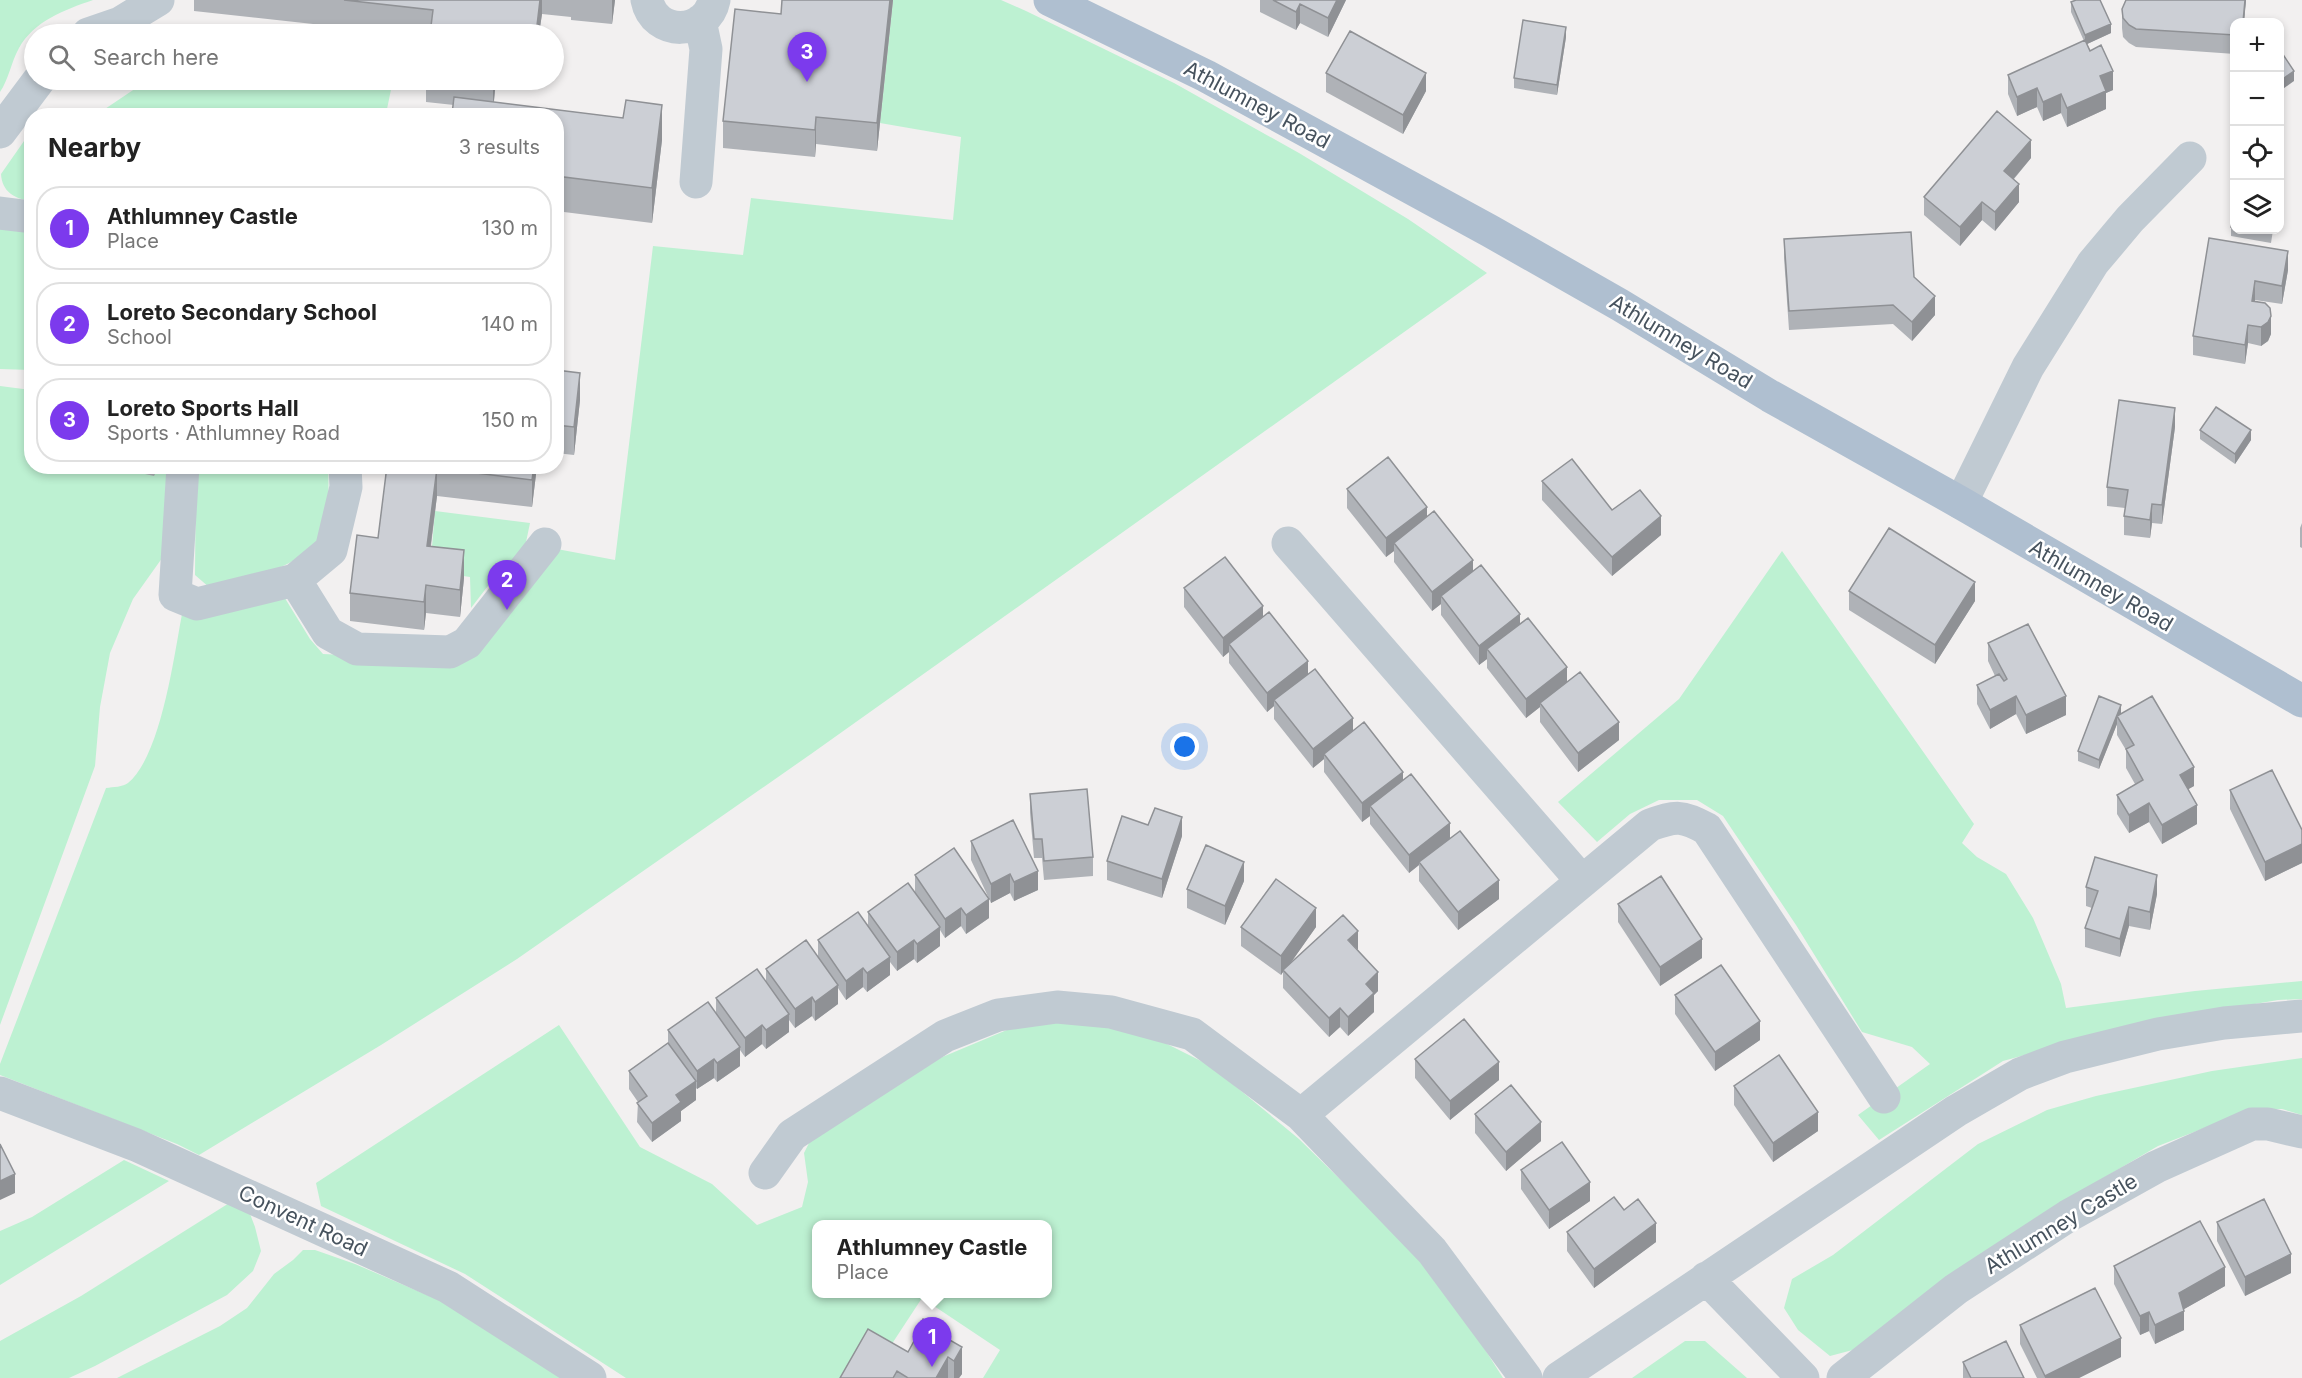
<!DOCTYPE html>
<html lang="en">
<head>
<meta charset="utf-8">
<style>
  body { margin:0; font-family:Inter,sans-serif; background:#f6f6f6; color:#222 }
  .controls { position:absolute; right:18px; top:18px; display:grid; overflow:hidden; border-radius:12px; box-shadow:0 3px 9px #0003 }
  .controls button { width:54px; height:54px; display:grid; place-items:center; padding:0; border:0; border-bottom:2px solid #e0e0e0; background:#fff; color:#222; font:30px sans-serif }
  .you { position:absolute; left:1185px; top:747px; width:21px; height:21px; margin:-15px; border:4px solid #fff; border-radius:50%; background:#1a73e8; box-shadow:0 0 0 9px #1a73e833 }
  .badge { display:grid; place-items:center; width:39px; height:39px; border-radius:50%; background:#7c3aed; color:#fff; font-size:20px; font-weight:700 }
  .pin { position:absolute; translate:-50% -50px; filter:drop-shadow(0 2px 3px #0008) }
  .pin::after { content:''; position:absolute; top:32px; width:21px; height:18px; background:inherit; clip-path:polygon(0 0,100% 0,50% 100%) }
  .popup { position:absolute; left:812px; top:1220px; width:240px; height:78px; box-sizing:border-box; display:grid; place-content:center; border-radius:12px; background:#fff; filter:drop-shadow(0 2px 4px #0005); font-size:20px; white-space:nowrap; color:#767676 }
  .popup b { font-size:22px; color:#222 }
  .popup::after { content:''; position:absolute; left:50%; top:100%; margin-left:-12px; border:12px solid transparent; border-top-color:#fff }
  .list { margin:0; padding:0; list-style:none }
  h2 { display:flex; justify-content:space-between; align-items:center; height:78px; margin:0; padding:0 24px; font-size:26px }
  h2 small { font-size:20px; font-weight:400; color:#767676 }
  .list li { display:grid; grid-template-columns:39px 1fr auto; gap:18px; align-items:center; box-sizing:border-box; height:84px; margin:0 12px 12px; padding:0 12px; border:2px solid #e0e0e0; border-radius:24px }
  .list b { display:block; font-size:22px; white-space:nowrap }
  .list p { margin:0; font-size:20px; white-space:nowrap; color:#767676 }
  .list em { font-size:20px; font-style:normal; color:#767676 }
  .icon { flex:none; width:33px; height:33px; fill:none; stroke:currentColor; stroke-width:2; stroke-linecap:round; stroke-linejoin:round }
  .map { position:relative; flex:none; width:2302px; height:1378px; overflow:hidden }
  .search { position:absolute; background:#fff; box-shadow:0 3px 9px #0003; left:24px; top:24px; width:540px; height:66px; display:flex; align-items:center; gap:15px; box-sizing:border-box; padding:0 21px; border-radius:33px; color:#767676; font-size:22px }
  .panel { position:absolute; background:#fff; box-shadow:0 3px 9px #0003; left:24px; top:108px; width:540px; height:366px; border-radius:24px }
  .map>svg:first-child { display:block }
</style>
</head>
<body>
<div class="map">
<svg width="2302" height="1378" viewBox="0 0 2302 1378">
  <rect width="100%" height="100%" fill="#f2f0f0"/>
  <!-- green -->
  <path fill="#bdf1d2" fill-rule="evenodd" d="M0 0H93C64 10 34 21 19 48 11 62 9 79 0 92Z
    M893 0H1001L1026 11 1174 83 1299 153 1408 219 1487 273 811 754 517 959 381 1045 199 1155 177 1144 0 1075V1064L106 788C113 787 123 787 128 783 161 756 174 656 182 614L283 595 310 639 323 654 448 660 557 549 615 560 653 246 743 255 751 198 953 220 961 137 880 123Z
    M180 25 242 34H162Z
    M148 80H393L387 109 378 115H96Z
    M31 131V201C15 199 2 192 1 174Z
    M31 227V370L0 369V228Z
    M0 386 31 390 32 466 171 467 165 554 133 599 110 653 100 707 95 766 0 1025Z
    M196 467H328C329 486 329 507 324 527 311 568 246 578 210 588L195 575Z
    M435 511 530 523 525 547 491 582 471 608 470 577 430 571Z
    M1782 551 1974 824 1962 843 1977 857 2006 874 2033 918 2061 984 2066 1008 2195 991 2302 981V999L2278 1000 2179 1017 2068 1043 2003 1061 1879 1140 1858 1115 1930 1064 1912 1047 1862 1032 1796 925 1723 816 1697 800H1659L1630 814 1597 842 1558 802 1679 699Z
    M1079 1017 1141 1031 1211 1066 1299 1139 1409 1247 1479 1340 1503 1378H983L1000 1350 922 1298 880 1362 846 1378H626L465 1274 321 1206 316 1183 559 1025 640 1147 712 1184 757 1225 802 1207 808 1182 804 1153 810 1141 940 1058 1014 1027ZM816 1224H1048V1294H816Z
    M2302 1058V1115L2282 1109 2251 1110 2158 1146 2037 1217 1864 1347 1830 1356 1798 1330 1784 1308 1792 1279 1833 1255 1978 1144 2047 1110 2096 1096 2212 1071Z
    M124 1160 169 1181 0 1285V1231L32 1217Z
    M234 1200 247 1206 255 1227 261 1251 253 1271 227 1295 95 1366 69 1378H0V1341L81 1296Z
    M303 1250H315L355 1264 441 1301 570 1378H117L220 1326 247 1308 274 1274 293 1260Z
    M1685 1341H1705L1747 1378H1632Z"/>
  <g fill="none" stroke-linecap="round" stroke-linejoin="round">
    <!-- minor -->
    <path stroke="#c0cad2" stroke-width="33" d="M647 0C654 37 707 36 714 0
      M88 34 120 23 158 0
      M0 132 39 80
      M696 182 706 49 700 21
      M0 213 32 217
      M183 466 175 595 197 604 295 580 331 550 346 487 345 466
      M1961 503 2028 367 2093 263 2130 219 2190 158
      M1288 543 1582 881
      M295 580 328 633 357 649 450 652 467 643 545 544
      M0 1093 136 1145 448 1287 590 1378
      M1301 1115 1650 825C1676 816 1682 815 1707 829L1884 1097
      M765 1173 792 1135 945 1036 998 1015 1057 1007 1111 1012 1192 1034 1301 1115 1432 1251 1526 1378
      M1706 1278 1803 1378
      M1559 1378 1956 1111 2020 1074 2065 1057 2158 1034 2224 1023 2302 1016
      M1843 1378 1956 1289 2068 1216 2156 1167 2252 1124H2268L2302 1132"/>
    <!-- major -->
    <path stroke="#afbfd0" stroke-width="33" d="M1050 0 1206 76 1490 231 1620 305 1770 396 1961 503 2302 701"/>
  </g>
  <!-- wall -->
  <path fill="#afb2b7" d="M194 0H615L612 24 571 20V17L542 14 539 34H404L194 11Z
    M782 0H893L877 151 816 144 815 157 723 148V121L781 14Z
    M1260 0H1346L1328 37 1300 23 1296 30 1260 12Z
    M2126 0H2246L2244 22H2235V54L2136 47 2129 43 2123 37 2122 28V9Z
    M2071 2 2111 33 2087 44 2113 90 2106 93V109L2067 127 2061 113 2043 121 2037 107 2017 116 2008 94V75L2084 41 2071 12Z
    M1566 37 1557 95 1514 88V78Z
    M1326 73 1426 91 1403 134 1326 92Z
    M426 80H496L494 102 623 118 626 100 662 105V140L652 223 556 211V116H424L426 111 452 114 454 105 426 102Z
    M2031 158 2014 179 2019 202 1995 231 1982 220 1960 246 1924 215V197Z
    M2235 209V230H2273L2271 243 2231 236V227Z
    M2209 238 2288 270 2282 304 2255 300V301L2271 334 2268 341 2261 346 2248 343 2245 364 2193 355V336Z
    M1784 239 1914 277 1935 315 1912 341 1893 324 1789 330 1784 258Z
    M556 370 580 400 574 455 556 453Z
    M2175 427 2162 524 2152 523 2150 538 2124 535V516L2125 508 2107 506V487Z
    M2200 430 2251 440 2235 464 2200 439Z
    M110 466H156L154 476Z
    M387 466H537L532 507 437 496 431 546 464 578 460 617 426 613 424 630 350 621V593L378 538Z
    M1542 481 1612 510 1661 535 1612 576 1542 500Z
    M1347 489 1427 517 1473 572 1520 624 1567 682 1619 740 1578 772 1540 722V707L1526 718 1487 668V659L1479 665 1441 615V604L1432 611 1394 562V551L1386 557 1347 508Z
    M2302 523V548L2300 547V528Z
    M1184 588 1263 617 1353 731 1403 780 1499 899 1458 930 1419 881V865L1409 873 1370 824V816L1362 822 1324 772V759L1313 768 1274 719V706L1267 712 1229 663V652L1223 657 1184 607Z
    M1849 591 1975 601 1935 664 1849 610Z
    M1988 643 2066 715 2026 734 2016 714 1990 729 1977 704V685L1995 676 1988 661Z
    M2099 696 2121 714 2194 786 2188 789 2197 824 2162 844 2149 822 2129 833 2117 814V795L2135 784 2126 768V750L2117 735V724L2099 769 2078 761V751Z
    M2230 790 2302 830V863L2265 881 2230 809Z
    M1030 794 1093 857V876L1044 880 1042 858H1034L1030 813Z
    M1148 825 1182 836 1162 898 1107 880V861Z
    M971 841 1038 890 1014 901 1010 893 991 903 971 860Z
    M915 875 989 918 966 934 961 926 945 938 940 930V946L917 963 914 959 897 971 890 962V975L867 992 863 987 846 1000 838 988V1004L815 1021 812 1016 795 1028 789 1020V1032L766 1049 762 1044 745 1057 740 1050V1066L717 1082 714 1078 697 1089 696 1088V1100L681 1111V1121L652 1142 637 1122 638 1102 629 1089V1071L668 1043V1030L716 1013V998L766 982V969L818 956V940L868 926V912L915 893Z
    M1244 881 1225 925 1187 908V889Z
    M2086 887 2157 894 2150 930 2129 926 2120 957 2085 947V928L2092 908 2086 906Z
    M1618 904 1702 958 1660 986 1618 922Z
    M1241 927H1316L1289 965 1358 950 1378 991 1374 995V1012L1348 1036 1340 1027 1329 1037 1283 988V972L1281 975 1241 946Z
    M1675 995 1760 1040 1715 1071 1675 1014Z
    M1415 1059 1499 1080 1450 1120 1415 1078Z
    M1734 1086 1818 1131 1773 1162 1734 1105Z
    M1475 1114 1541 1141 1506 1171 1475 1133Z
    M1521 1170 1590 1201 1549 1229 1521 1189Z
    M1624 1210 1656 1242 1594 1288 1567 1251V1232Z
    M2217 1222 2291 1273 2245 1296 2217 1241Z
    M2114 1266 2225 1286 2184 1309V1330L2155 1344 2149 1331 2140 1335 2114 1284Z
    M2020 1325 2121 1357 2079 1378H2037L2020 1344Z
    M916 1331 936 1332 962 1374 959 1378H840L908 1352 916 1338Z
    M1963 1362 2024 1378H1963Z"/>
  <!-- shaded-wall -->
  <path fill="#8f9195" d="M540 0H542V14L539 34H536Z
    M612 0H615L612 24Z
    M890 0H893L877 151V123Z
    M1337 0H1346L1328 37V18Z
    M2245 0H2246L2244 22H2243Z
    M1300 4V23L1296 30V12Z
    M2111 24V33L2085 45V35Z
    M1566 27V37L1557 95V85Z
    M2113 71V90L2106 93V109L2067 127V108L2100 76Z
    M2294 71V81L2280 91V81Z
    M1426 73V91L1403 134V115Z
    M493 80H496L493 109Z
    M2037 88V107L2017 116V97Z
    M2061 94V113L2043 121V102Z
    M662 105V140L652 223V188Z
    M816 117V144L815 157V130Z
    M2031 140V158L2004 190V171Z
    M2019 184V202L1995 231V212Z
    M1982 202V220L1960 246V227Z
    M2288 251V270L2282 304V286Z
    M2255 281V300L2252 320V301Z
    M1935 296V315L1912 341V322Z
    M2271 316V334L2268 341 2261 346V327Z
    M2248 325V343L2245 364V345Z
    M580 373V400L574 455V427Z
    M2175 408V427L2162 524V505Z
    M2251 430V440L2235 464V454Z
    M154 466H156L154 476Z
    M534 466H537L532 507V480Z
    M437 468V496L427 573V546Z
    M2152 504V523L2150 538V520Z
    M1427 507V526L1394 543V551L1386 557V538Z
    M1661 516V535L1612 576V557Z
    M464 550V578L460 617V590Z
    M1473 560V579L1441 596V604L1432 611V592Z
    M1975 582V601L1935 664V645Z
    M426 585V613L424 630V602Z
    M1263 606V625L1229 644V652L1223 657V638Z
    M1520 614V633L1487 649V659L1479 665V646Z
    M1308 661V680L1274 700V706L1267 712V693Z
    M1567 667V686L1540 703V707L1526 718V699Z
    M2016 696V714L1990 729V710Z
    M2066 696V715L2026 734V715Z
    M2121 705V714L2117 716V724L2099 769V760Z
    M1353 718V736L1324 754V759L1313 768V749Z
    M1619 722V740L1578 772V753Z
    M2194 767V786L2180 794V775Z
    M1403 772V791L1370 806V816L1362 822V803Z
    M2149 803V822L2129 833V815Z
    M2197 805V824L2162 844V825Z
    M1182 817V836L1162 898V879Z
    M1450 823V842L1419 862V865L1409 873V855Z
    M2302 844V863L2265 881V862Z
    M1244 862V881L1225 925V906Z
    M1038 871V890L1014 901V882Z
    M1010 874V893L991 903V884Z
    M2157 875V894L2150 930V912Z
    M1499 880V899L1458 930V912Z
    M989 899V918L966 934V915Z
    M2129 907V926L2120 957V939Z
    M961 908V926L945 938V919Z
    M1316 908V927L1285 971 1283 970V972L1281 975V956Z
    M940 927V946L917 963V944Z
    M1358 931V950L1348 940Z
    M1702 939V958L1660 986V967Z
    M914 940V959L897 971V952Z
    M890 957V975L867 992V973Z
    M863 968V987L846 1000V981Z
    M1378 972V991L1374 995V1012L1348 1036V1017L1366 984Z
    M838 985V1004L815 1021V1002Z
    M812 997V1016L795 1028V1009Z
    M1340 1008V1027L1329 1037V1018Z
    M789 1014V1032L766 1049V1030Z
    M1760 1021V1040L1715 1071V1052Z
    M762 1025V1044L745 1057V1038Z
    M740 1047V1066L717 1082V1063Z
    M714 1059V1078L697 1089V1071Z
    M1499 1062V1080L1450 1120V1101Z
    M696 1081V1100L681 1111V1121L652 1142V1123L676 1095Z
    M1818 1112V1131L1773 1162V1143Z
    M1541 1122V1141L1506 1171V1152Z
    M15 1174V1193L0 1200V1181Z
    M1590 1182V1201L1549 1229V1210Z
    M1656 1223V1242L1594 1288V1269Z
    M2291 1254V1273L2245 1296V1277Z
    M2225 1267V1286L2179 1312V1293Z
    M2184 1311V1330L2155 1344V1325Z
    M2149 1312V1331L2140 1335V1316Z
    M2121 1338V1357L2079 1378H2045V1376Z
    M962 1347V1374L959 1378H954V1361Z
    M948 1357V1378H936Z"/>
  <!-- building -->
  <path fill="#cccfd5" stroke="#8f9195" stroke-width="1.5" d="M344 0H540L536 34H430L433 10Z
    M782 0H890L877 123 816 117 815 130 723 121 735 9 781 14Z
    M1273 0H1337L1328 18 1300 4 1296 12Z
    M2076 0H2100L2111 24 2085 35 2071 2Z
    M2126 0H2245L2243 22H2235V35L2136 29 2129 25 2123 18 2122 9Z
    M1523 20 1566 27 1557 85 1514 78Z
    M1350 31 1426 73 1403 115 1326 73Z
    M2085 40 2090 51 2101 45 2113 71 2100 76 2106 91 2067 108 2061 94 2043 102 2037 88 2017 97 2008 75Z
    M2280 50 2294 71 2280 81Z
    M474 80H493V82Z
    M454 97 623 118 626 100 662 105 652 188 556 176V116H424L426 111 452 114Z
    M1997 111 2031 140 2004 171 2019 184 1995 212 1982 202 1960 227 1924 197Z
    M2235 209V227H2231Z
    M2248 230H2271V233Z
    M1911 232 1914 277 1935 296 1912 322 1893 305 1789 311 1784 239Z
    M2209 238 2288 251 2282 286 2255 281 2252 301 2265 303 2270 308 2271 316 2268 322 2261 327 2248 325 2245 345 2193 336Z
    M556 370 580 373 574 427 556 425Z
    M2119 400 2175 408 2162 505 2152 504 2150 520 2124 516 2128 490 2107 487Z
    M2216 407 2251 430 2235 454 2200 430Z
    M1388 457 1427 507 1386 538 1347 489Z
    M1572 459 1612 510 1640 490 1661 516 1612 557 1542 481Z
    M387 466H534L532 480 437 468 427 546 464 550 460 590 426 585 424 602 350 593 357 535 378 538Z
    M1434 511 1473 560 1432 592 1394 543Z
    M1889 528 1975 582 1935 645 1849 591Z
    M1225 557 1263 606 1223 638 1184 588Z
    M1481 565 1520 614 1479 646 1441 596Z
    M1269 612 1308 661 1267 693 1229 644Z
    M1528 618 1567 667 1526 699 1487 649Z
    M2028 624 2066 696 2026 715 2016 696 1990 710 1977 685 1999 674 2004 681 2007 679 1988 643Z
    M1315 669 1353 718 1313 749 1274 700Z
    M1580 672 1619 722 1578 753 1540 703Z
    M2099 696 2121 705 2099 760 2078 751Z
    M2152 696 2194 767 2180 775 2197 805 2162 825 2149 803 2129 815 2117 795 2143 780 2126 749 2134 745 2117 716Z
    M1364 722 1403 772 1362 803 1324 754Z
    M2272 770 2302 830V844L2265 862 2230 790Z
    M1411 774 1450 823 1409 855 1370 806Z
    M1087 789 1093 857 1044 861 1042 839H1034L1030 794Z
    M1155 808 1182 817 1162 879 1107 861 1122 816 1148 825Z
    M1013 820 1038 871 1014 882 1010 874 991 884 971 841Z
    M1460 831 1499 880 1458 912 1419 862Z
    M1206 845 1244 862 1225 906 1187 889Z
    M954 848 989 899 966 915 961 908 945 919 915 875Z
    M2095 857 2157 875 2150 912 2129 907 2120 939 2085 928 2098 891 2086 887Z
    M1661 876 1702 939 1660 967 1618 904Z
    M1276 879 1316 908 1281 956 1241 927Z
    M908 883 940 927 917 944 914 940 897 952 868 912Z
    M858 912 890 957 867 973 863 968 846 981 818 940Z
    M1343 915 1358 931 1348 940 1378 972 1366 984 1374 993 1348 1017 1340 1008 1329 1018 1283 970Z
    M806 940 838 985 815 1002 812 997 795 1009 766 969Z
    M1721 965 1760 1021 1715 1052 1675 995Z
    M757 969 789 1014 766 1030 762 1025 745 1038 716 998Z
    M708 1002 740 1047 717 1063 714 1059 697 1071 668 1030Z
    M1464 1019 1499 1062 1450 1101 1415 1059Z
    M668 1043 696 1081 676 1095 681 1102 652 1123 637 1103 647 1096 629 1071Z
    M1779 1055 1818 1112 1773 1143 1734 1086Z
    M1511 1085 1541 1122 1506 1152 1475 1114Z
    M1562 1142 1590 1182 1549 1210 1521 1170Z
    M0 1144 15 1174 0 1181Z
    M1614 1197 1624 1210 1638 1199 1656 1223 1594 1269 1567 1232Z
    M2264 1199 2291 1254 2245 1277 2217 1222Z
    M2200 1221 2225 1267 2179 1293 2184 1311 2155 1325 2149 1312 2140 1316 2114 1266Z
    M2095 1288 2121 1338 2045 1376 2020 1325Z
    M923 1319 936 1327 934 1331 962 1347 954 1361 948 1357 936 1378H908L897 1371 893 1378H840L868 1329 908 1352 919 1332 916 1331Z
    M2006 1341 2024 1378H1971L1963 1362Z"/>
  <g text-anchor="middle" stroke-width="5" stroke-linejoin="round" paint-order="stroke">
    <!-- street labels -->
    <g font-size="21" fill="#47535e" stroke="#fff">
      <text transform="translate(1257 105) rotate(28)" y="7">Athlumney Road</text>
      <text transform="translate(1681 342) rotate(31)" y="7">Athlumney Road</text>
      <text transform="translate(2101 586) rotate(30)" y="7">Athlumney Road</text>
      <text transform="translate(303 1221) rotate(25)" y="7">Convent Road</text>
      <text transform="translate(2061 1224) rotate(-31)" y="7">Athlumney Castle</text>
    </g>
  </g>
</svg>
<div class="controls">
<button>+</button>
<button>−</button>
<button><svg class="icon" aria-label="locate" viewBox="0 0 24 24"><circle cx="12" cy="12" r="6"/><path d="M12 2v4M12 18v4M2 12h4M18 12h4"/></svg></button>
<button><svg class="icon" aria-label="layers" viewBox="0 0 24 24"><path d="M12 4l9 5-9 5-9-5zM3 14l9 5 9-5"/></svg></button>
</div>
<div class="you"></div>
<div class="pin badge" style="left:932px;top:1367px">1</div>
<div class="popup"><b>Athlumney Castle</b>Place</div>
<div class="pin badge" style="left:507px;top:610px">2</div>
<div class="pin badge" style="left:807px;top:82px">3</div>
<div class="search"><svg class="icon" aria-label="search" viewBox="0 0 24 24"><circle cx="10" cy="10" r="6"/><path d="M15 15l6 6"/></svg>Search here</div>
<section class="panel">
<h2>Nearby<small>3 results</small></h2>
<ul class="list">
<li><span class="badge">1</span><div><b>Athlumney Castle</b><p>Place</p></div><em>130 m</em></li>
<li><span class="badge">2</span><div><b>Loreto Secondary School</b><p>School</p></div><em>140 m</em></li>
<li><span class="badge">3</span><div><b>Loreto Sports Hall</b><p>Sports · Athlumney Road</p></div><em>150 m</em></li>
</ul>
</section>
</div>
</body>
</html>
